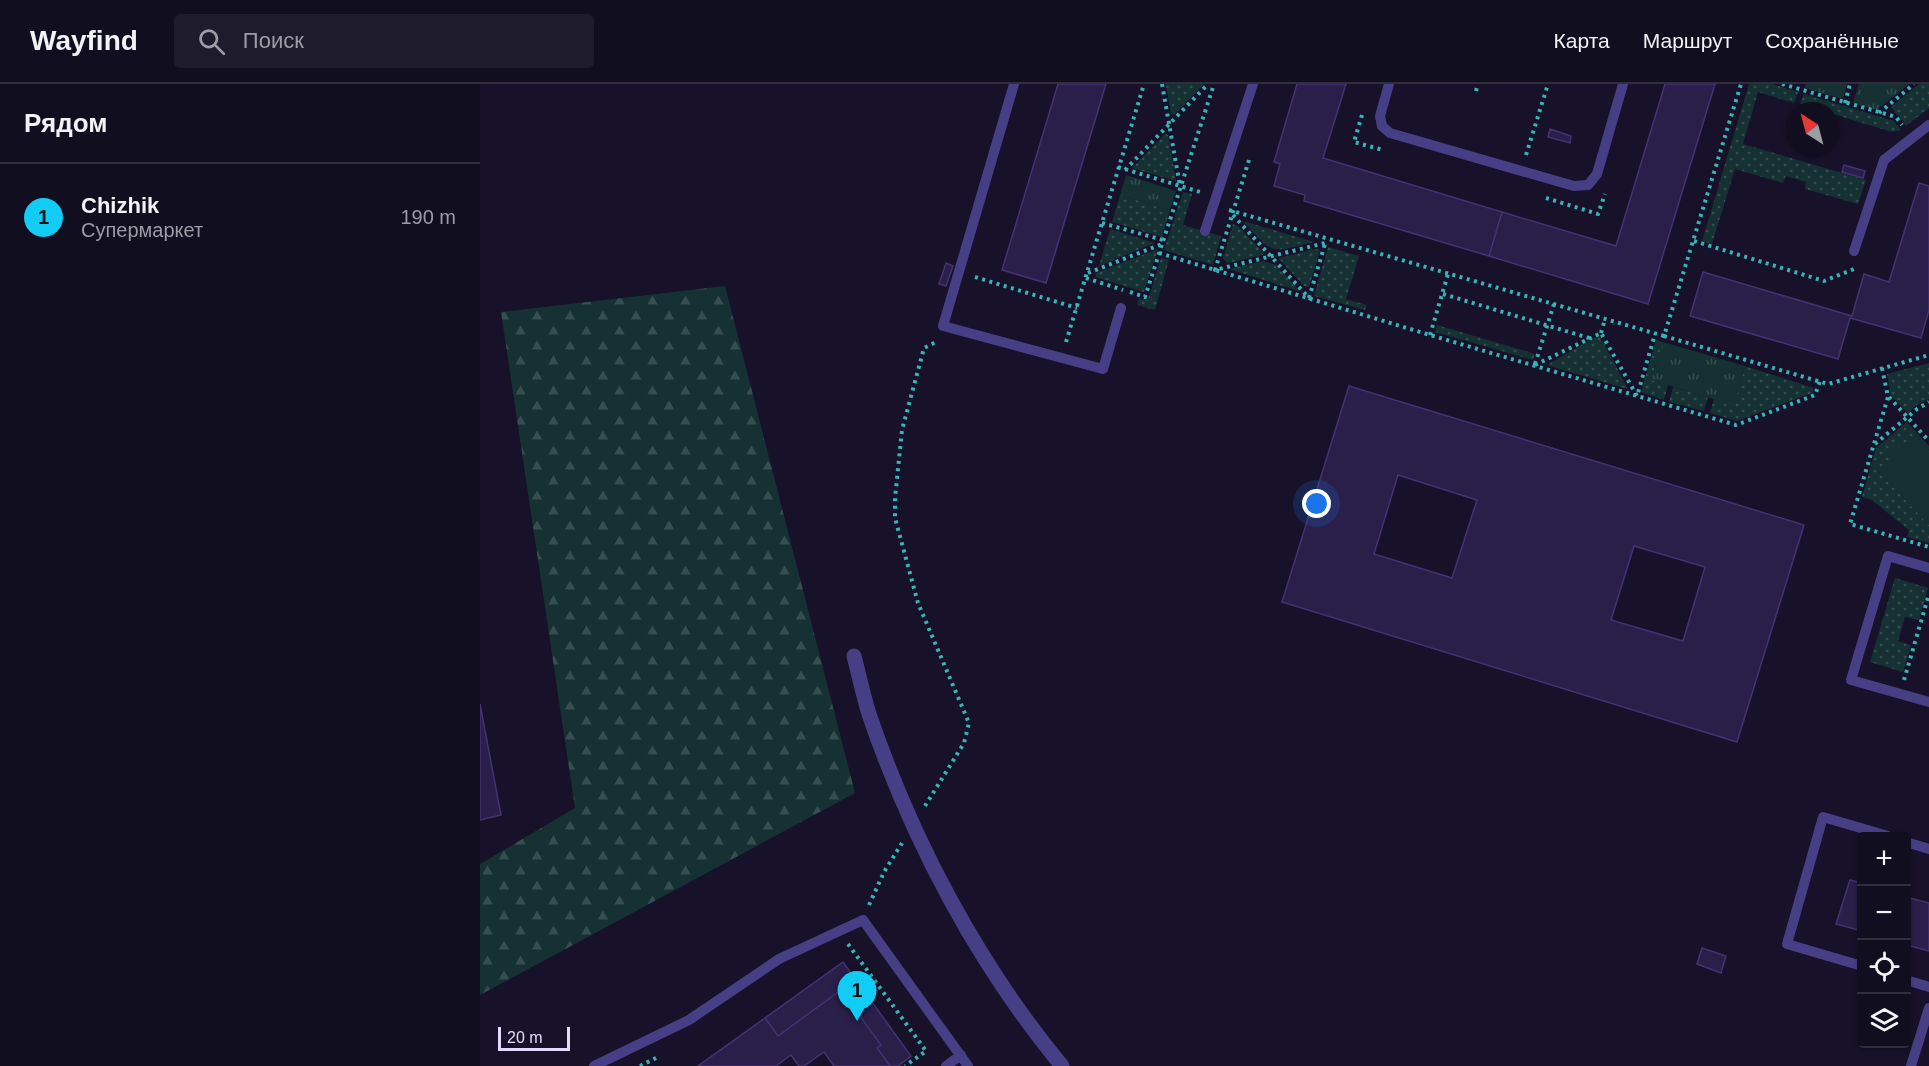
<!DOCTYPE html>
<html lang="ru">
<head>
<meta charset="utf-8">
<style>
  body { margin:0; font-family:Helvetica,sans-serif; background:#1e1c2c; color:#f1f3f6 }
  .controls { position:absolute; right:18px; bottom:18px; display:grid; overflow:hidden; border-radius:6px; box-shadow:0 2px 4px #0004 }
  .controls button { width:54px; height:54px; display:grid; place-items:center; padding:0; border:0; border-bottom:2px solid #302e3d; background:#110e1f; color:#f1f3f6; font:30px sans-serif }
  .compass { position:absolute; left:1305px; top:18px; width:54px; height:54px; border-radius:50%; background:#110e1f; box-shadow:0 2px 4px #0004; rotate:324deg }
  .scale { position:absolute; left:18px; bottom:15px; width:72px; box-sizing:border-box; padding-left:6px; border:3px solid #e2dbfd; border-top:0; font-size:16px; line-height:21px; white-space:nowrap; color:#e2dbfd; -webkit-text-stroke:4px #171229; paint-order:stroke }
  .you { position:absolute; left:837px; top:420px; width:21px; height:21px; margin:-15px; border:4px solid #fff; border-radius:50%; background:#1a73e8; box-shadow:0 0 0 9px #1a73e833 }
  .badge { display:grid; place-items:center; width:39px; height:39px; border-radius:50%; background:#11ccf4; color:#111; font-size:20px; font-weight:700 }
  .pin { position:absolute; translate:-50% -50px; filter:drop-shadow(0 2px 3px #0008) }
  .pin::after { content:''; position:absolute; top:32px; width:21px; height:18px; background:inherit; clip-path:polygon(0 0,100% 0,50% 100%) }
  .list { margin:0; padding:0; list-style:none }
  h2 { display:flex; justify-content:space-between; align-items:center; height:78px; margin:0; padding:0 24px; font-size:26px }
  h2 small { font-size:20px; font-weight:400; color:#9c9ca4 }
  .list li { display:grid; grid-template-columns:39px 1fr auto; gap:18px; align-items:center; box-sizing:border-box; height:108px; padding:0 24px; border-top:2px solid #302e3d }
  .list b { display:block; font-size:22px; white-space:nowrap }
  .list p { margin:0; font-size:20px; white-space:nowrap; color:#9c9ca4 }
  .list em { font-size:20px; font-style:normal; color:#9c9ca4 }
  .icon { flex:none; width:33px; height:33px; fill:none; stroke:currentColor; stroke-width:2; stroke-linecap:round; stroke-linejoin:round }
  .map { position:relative; flex:none; width:1449px; height:982px; overflow:hidden }
  header { display:flex; align-items:center; gap:36px; box-sizing:border-box; height:84px; padding:0 30px; background:#110e1f; border-bottom:2px solid #302e3d }
  header strong { font-size:28px }
  nav { display:flex; gap:33px; margin-inline-start:auto; font-size:21px }
  .search { width:420px; height:54px; background:#1e1c2c; display:flex; align-items:center; gap:15px; box-sizing:border-box; padding:0 21px; border-radius:6px; color:#9c9ca4; font-size:22px }
  main { display:flex }
  aside { flex:1; background:#110e1f }
  .map>svg:first-child { display:block }
</style>
</head>
<body>
<header>
<strong>Wayfind</strong>
<div class="search"><svg class="icon" aria-label="search" viewBox="0 0 24 24"><circle cx="10" cy="10" r="6"/><path d="M15 15l6 6"/></svg>Поиск</div>
<nav><a>Карта</a><a>Маршрут</a><a>Сохранённые</a></nav>
</header>
<main>
<aside>
<h2>Рядом<small></small></h2>
<ul class="list">
<li><span class="badge">1</span><div><b>Chizhik</b><p>Супермаркет</p></div><em>190 m</em></li>
</ul>
</aside>
<div class="map">
<svg width="1449" height="982" viewBox="0 0 1449 982">
  <defs>
    <pattern id="grass-dots" width="8" height="8" patternUnits="userSpaceOnUse" patternTransform="scale(1.5)"><rect width="8" height="8" fill="#153133"/><path d="M2 2h.1M6 6h.1" fill="none" stroke="#374e51" stroke-width="1.8" stroke-linecap="round"/></pattern>
    <pattern id="forest-firs" width="22" height="20" patternUnits="userSpaceOnUse" patternTransform="scale(1.5)"><rect width="22" height="20" fill="#153133"/><path d="M5 1l3.5 6h-7zM16 11l3.5 6h-7z" fill="#374e51"/></pattern>
    <pattern id="park-tufts" width="24" height="20" patternUnits="userSpaceOnUse" patternTransform="scale(1.5)"><rect width="24" height="20" fill="#153133"/><path d="M3 7l-1-3M5 7V3M7 7l1-3M15 17l-1-3M17 17v-4M19 17l1-3" fill="none" stroke="#374e51"/></pattern>
  </defs>
  <rect width="100%" height="100%" fill="#171229"/>
  <!-- grass -->
  <path fill="url(#grass-dots)" d="M686 0H724L694 31 691 30Z
    M1269 0H1292L1318 8 1314 19 1278 8 1263 60 1386 96 1378 120 1325 105 1326 98 1306 92 1303 99 1255 85 1232 160 1222 157Z
    M1439 0H1449V24L1426 42 1411 23Z
    M1324 10 1414 37 1421 46 1412 48 1350 29V27H1342L1320 20Z
    M685 50 688 51 696 97 652 84Z
    M703 108 712 110 703 141 741 152 733 181 684 166Z
    M640 111 690 126 682 153 632 138Z
    M763 137 834 158C789 169 795 172 763 137Z
    M753 140 758 142 784 169 783 171 748 179 743 175Z
    M630 145 675 159 619 182Z
    M848 163 879 172 866 215 887 221 885 226 834 212Z
    M678 165 664 208 615 193 616 189Z
    M835 165 840 166 829 203 824 202 799 175V174Z
    M681 174 689 176 675 226 657 221 659 214 668 216Z
    M784 177 796 181 819 207 749 185Z
    M957 241 1055 270 1053 276 955 248Z
    M1117 252 1121 254 1147 303V305L1067 281Z
    M1176 256 1183 258 1171 296 1188 301 1184 316 1161 308Z
    M1449 279V315L1435 322 1428 329 1411 312 1407 290Z
    M1265 282 1334 304 1332 309 1257 337 1230 329 1234 315 1254 320Z
    M1193 303 1228 313 1224 327 1189 318Z
    M1427 338 1449 362V366L1436 352 1423 364 1408 372 1411 375 1398 387 1449 441V459L1427 453 1429 446 1392 416 1382 413 1396 364Z
    M1415 494 1448 504 1439 536 1425 533 1418 557 1431 561 1423 588 1390 578Z"/>
  <!-- forest -->
  <path fill="url(#forest-firs)" d="M245 202 375 709 0 911V780L95 724 21 228Z"/>
  <!-- park -->
  <path fill="url(#park-tufts)" d="M1326 0H1367L1363 15 1325 4Z
    M1379 0H1429L1397 26 1373 19Z
    M646 91 696 107 690 126 640 111Z
    M1183 258 1265 282 1254 321 1171 296Z"/>
  <!-- pitch -->
  <path fill="#153133" d="M1436 352 1449 366V441L1398 387 1410 375 1408 372 1420 361 1423 363Z"/>
  <!-- building -->
  <path fill="#2a1f49" stroke="#443274" stroke-width="1.5" fill-rule="evenodd" d="M578 0H626L566 199 522 186Z
    M817 0H866L843 74 1022 128 1009 172 824 117 825 111 794 102 800 80 794 78Z
    M1185 0H1235L1168 220 1009 172 1022 128 1136 162Z
    M1070 45 1091 52 1090 59 1068 53Z
    M1364 81 1385 87 1383 94 1362 88Z
    M1439 99 1449 102V226L1441 254 1370 234 1358 275 1210 232 1223 188 1372 232 1384 190 1409 198Z
    M466 179 473 182 466 202 459 200Z
    M869 302 1324 441 1257 658 802 518ZM918 391 997 416 972 494 894 470ZM1154 462 1225 483 1203 557 1131 536Z
    M0 620 21 731 0 736Z
    M1370 796 1382 799V847L1356 840Z
    M1426 813 1449 819V867L1426 861Z
    M1222 864 1246 872 1241 889 1217 880Z
    M363 878 431 972 418 982H410L397 964 401 961 361 906 298 952 285 934Z
    M361 906 401 961 397 964 410 982H354L344 968 324 982H319L311 971 296 982H218L285 934 298 952Z"/>
  <g fill="none" stroke-linecap="round" stroke-linejoin="round">
    <!-- path -->
    <path stroke="#37b4b6" stroke-width="4" stroke-dasharray="3 4.5" stroke-linecap="butt" d="M682 0 700 102
      M1302 0 1416 33 1422 41
      M996 7 998 0
      M1365 19 1370 0
      M1399 29 1434 0
      M882 31 874 58 903 66
      M1046 71 1068 0
      M769 76 735 186 845 159
      M638 83 720 108
      M645 86 728 0
      M1066 114 1118 130 1125 110
      M749 126 1184 252 1261 0
      M753 131 829 214 845 160
      M622 139 683 156
      M1214 157 1344 197 1374 185
      M679 169 950 251 1256 341 1335 311 1340 297
      M608 189 682 160
      M495 193 597 224
      M606 194 643 206
      M650 208 665 213 734 0
      M963 210 1109 254
      M1121 249 1125 235
      M950 251 968 190
      M1184 252 1348 300 1449 271
      M586 258 664 0
      M1055 280 1074 220
      M1055 281 1121 249 1157 312 1175 250
      M1402 284 1408 313 1370 440 1449 463
      M1409 313 1449 357
      M1395 360 1437 325 1449 318
      M1424 596 1449 510
      M445 722 484 659 489 639 438 519 415 434V414L422 346 444 264 456 258
      M389 821 404 788 422 759
      M368 860 446 967 425 982
      M160 982 178 973"/>
    <!-- lane -->
    <path stroke="#473f85" stroke-width="10" d="M534 0 463 242 623 285 641 224
      M909 0 900 32 902 42 910 49 1094 102 1108 101 1117 90 1143 0
      M725 147 773 0
      M1374 167 1404 76 1449 41
      M1449 484 1408 472 1371 596 1449 618
      M1426 758 1449 765
      M1382 882 1307 860 1343 733 1408 752
      M1426 896 1449 903
      M114 982 209 936 299 875 383 836 488 982
      M466 982 481 971
      M1431 982 1449 924"/>
    <!-- street -->
    <path stroke="#473f85" stroke-width="15" d="M374 572C379 591 383 611 389 630 432 756 497 879 582 982"/>
  </g>
</svg>
<div class="controls">
<button>+</button>
<button>−</button>
<button><svg class="icon" aria-label="locate" viewBox="0 0 24 24"><circle cx="12" cy="12" r="6"/><path d="M12 2v4M12 18v4M2 12h4M18 12h4"/></svg></button>
<button><svg class="icon" aria-label="layers" viewBox="0 0 24 24"><path d="M12 4l9 5-9 5-9-5zM3 14l9 5 9-5"/></svg></button>
</div>
<svg class="compass" viewBox="-18 -18 36 36"><path d="M0-13l5 13h-10z" fill="#e53935"/><path d="M0 13l5-13h-10z" fill="#9c9ca4"/></svg>
<div class="scale">20 m</div>
<div class="you"></div>
<div class="pin badge" style="left:377px;top:937px">1</div>
</div>
</main>
</body>
</html>
